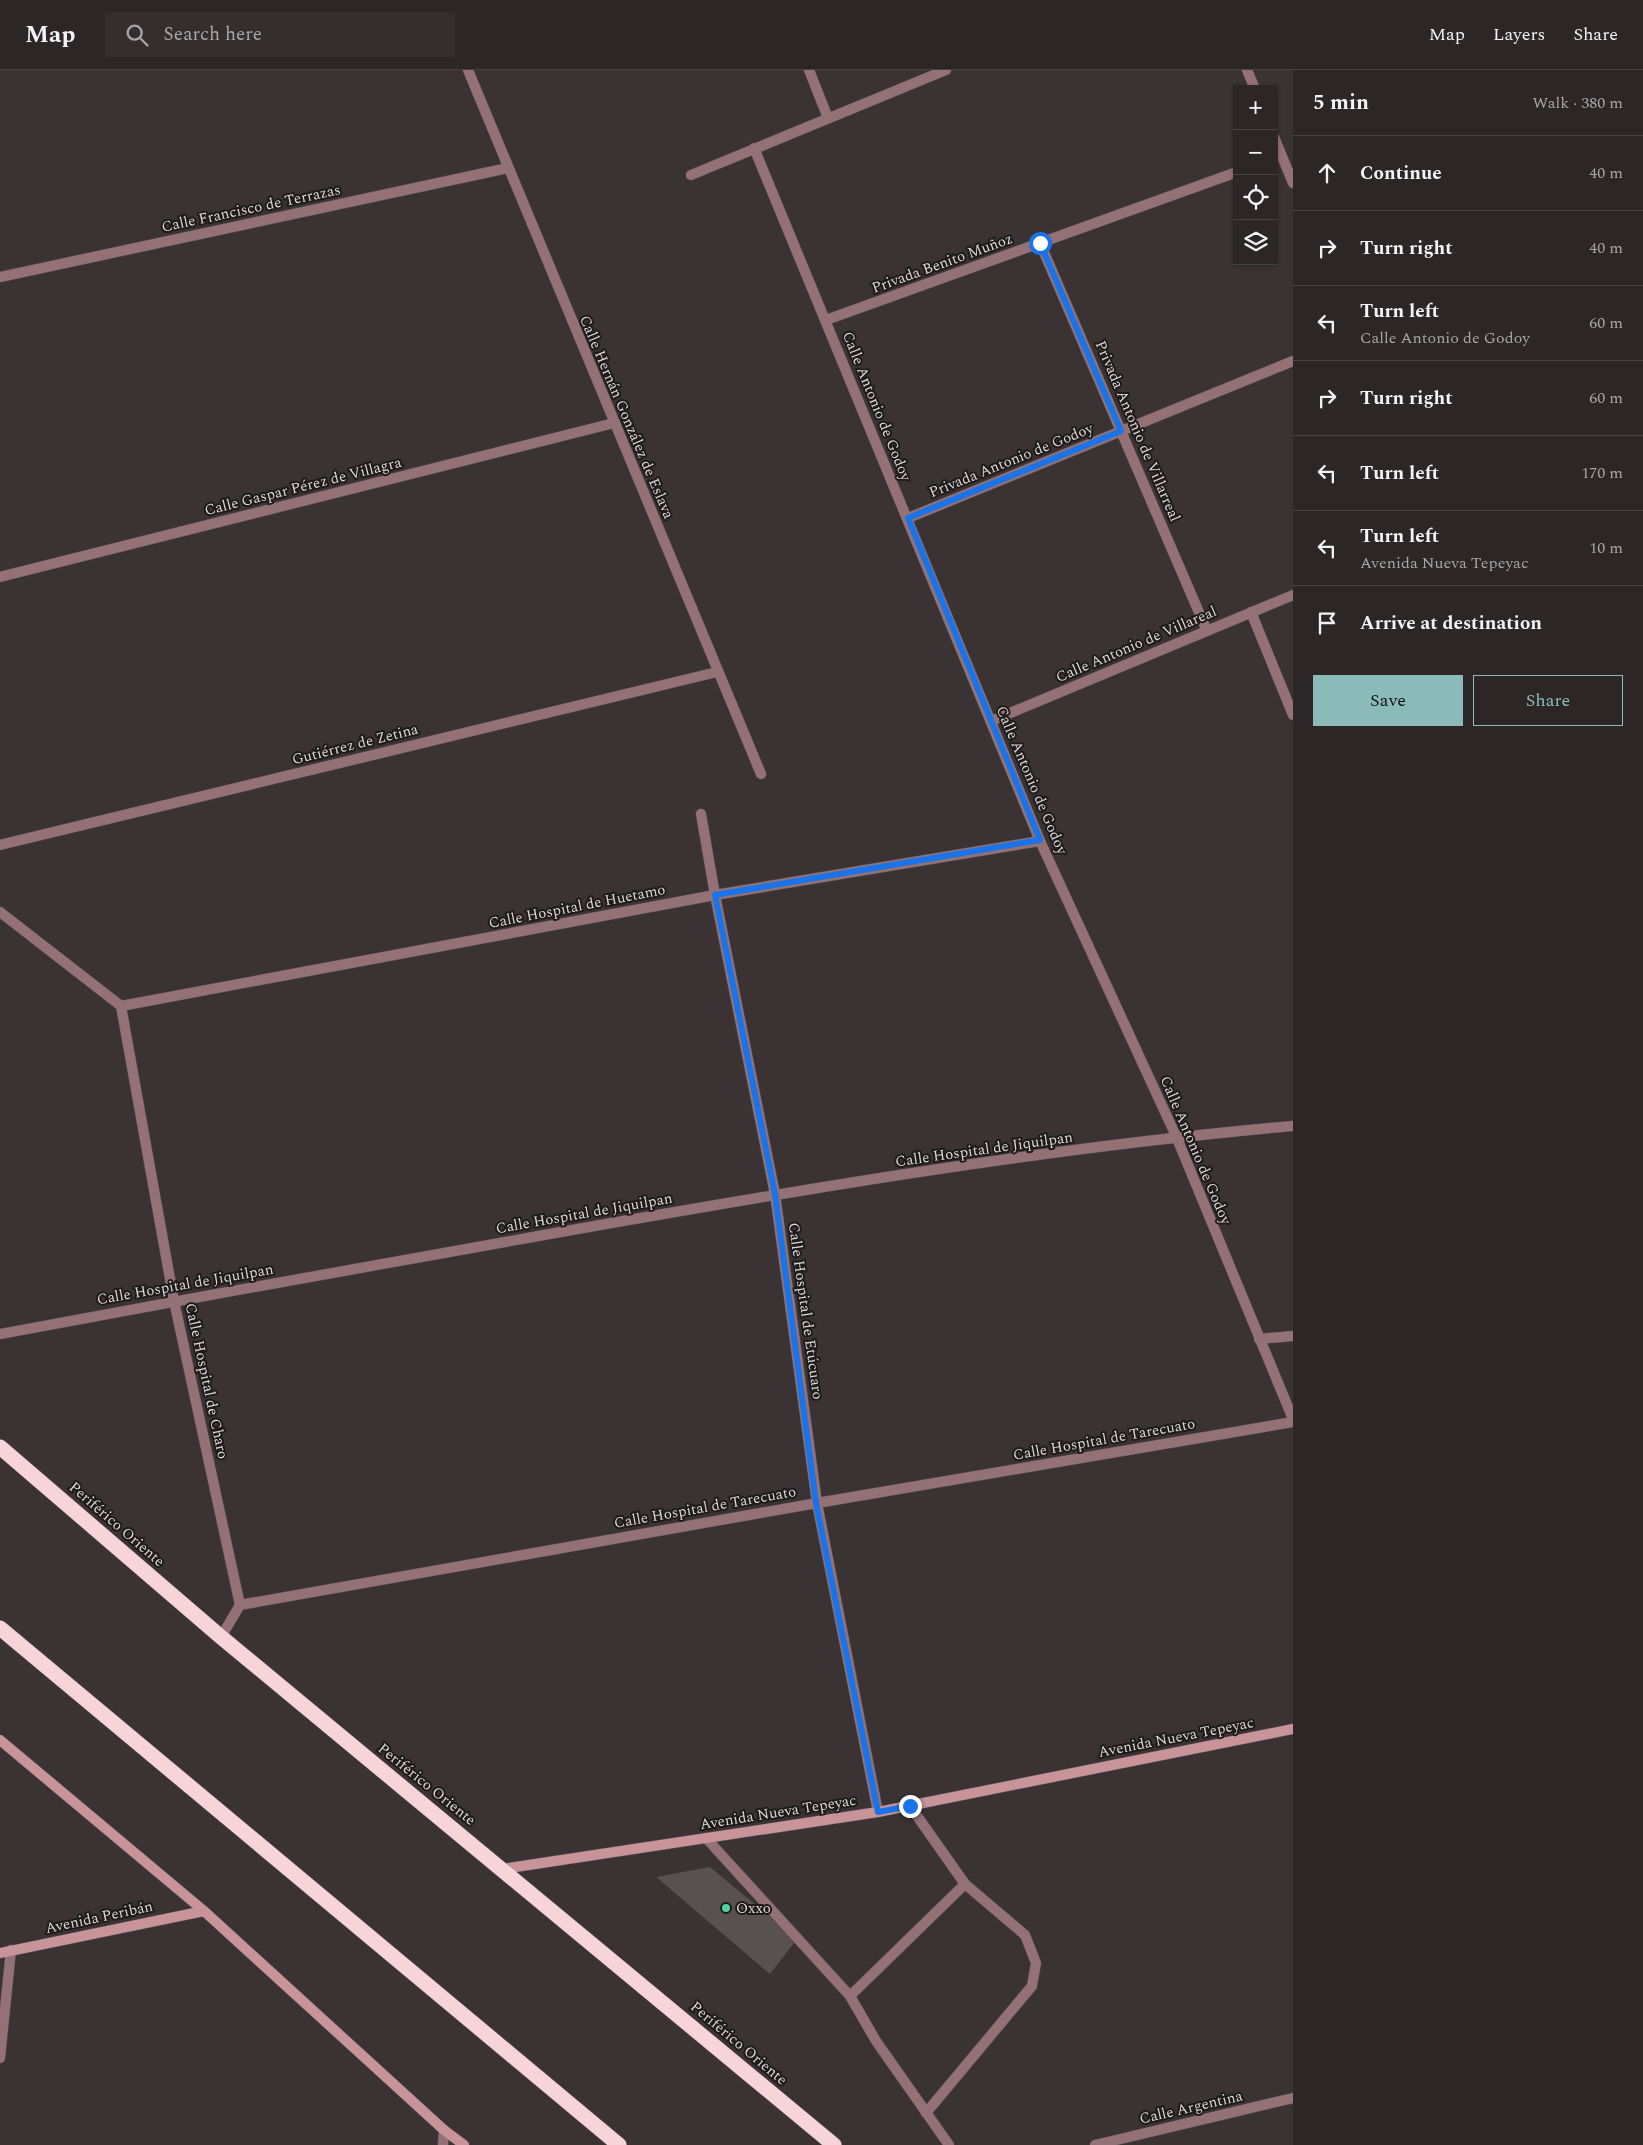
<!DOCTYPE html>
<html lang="en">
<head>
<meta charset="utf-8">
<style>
  body { margin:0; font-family:Spectral,serif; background:#342e2e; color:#f1f3f6 }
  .controls { position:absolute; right:15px; top:15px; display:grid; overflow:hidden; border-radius:0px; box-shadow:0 1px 4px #0004 }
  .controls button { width:45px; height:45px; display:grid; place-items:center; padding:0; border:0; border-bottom:1px solid #484343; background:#2c2626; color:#f1f3f6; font:25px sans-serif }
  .stop { position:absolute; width:15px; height:15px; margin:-11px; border:4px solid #1a73e8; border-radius:50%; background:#fff }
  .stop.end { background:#1a73e8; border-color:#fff; box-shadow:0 1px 5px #0008 }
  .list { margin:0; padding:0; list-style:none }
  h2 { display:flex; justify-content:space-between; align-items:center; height:65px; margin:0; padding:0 20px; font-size:21px }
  h2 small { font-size:16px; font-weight:400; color:#a6a5a7 }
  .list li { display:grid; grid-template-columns:32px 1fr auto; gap:15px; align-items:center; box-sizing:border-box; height:75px; padding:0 20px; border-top:1px solid #484343 }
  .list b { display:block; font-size:19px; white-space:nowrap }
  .list p { margin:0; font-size:16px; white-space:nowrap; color:#a6a5a7 }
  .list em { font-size:16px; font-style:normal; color:#a6a5a7 }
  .actions { display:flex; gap:10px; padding:15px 20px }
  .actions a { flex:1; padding:11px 0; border:1px solid #8bbbb9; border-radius:0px; text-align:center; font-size:18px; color:#8bbbb9 }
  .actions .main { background:#8bbbb9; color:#111 }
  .icon { flex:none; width:28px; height:28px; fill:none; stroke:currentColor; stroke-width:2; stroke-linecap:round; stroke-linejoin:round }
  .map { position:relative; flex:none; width:1293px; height:2075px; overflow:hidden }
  header { display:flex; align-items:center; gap:30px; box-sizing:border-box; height:70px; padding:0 25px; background:#2c2626; border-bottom:1px solid #484343 }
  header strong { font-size:24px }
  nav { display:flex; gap:28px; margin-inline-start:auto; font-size:18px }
  .search { width:350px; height:45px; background:#342e2e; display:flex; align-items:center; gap:12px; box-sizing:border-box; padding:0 18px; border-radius:0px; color:#a6a5a7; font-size:19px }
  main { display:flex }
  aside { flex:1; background:#2c2626 }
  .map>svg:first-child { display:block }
</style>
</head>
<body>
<header>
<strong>Map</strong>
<div class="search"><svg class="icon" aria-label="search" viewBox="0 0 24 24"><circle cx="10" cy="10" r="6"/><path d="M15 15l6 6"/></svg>Search here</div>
<nav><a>Map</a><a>Layers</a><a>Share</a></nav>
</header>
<main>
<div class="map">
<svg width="1293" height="2075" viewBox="0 0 1293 2075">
  <rect width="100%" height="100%" fill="#3a3233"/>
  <!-- building -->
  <path fill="#595051" d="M710 1797 797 1869 770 1904 656 1807Z"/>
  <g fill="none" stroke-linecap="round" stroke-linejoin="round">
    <!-- lane casing -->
    <g stroke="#575051" stroke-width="11">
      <path id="lane" d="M910 1736 965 1814 850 1926 876 1971 949 2075
        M706 1768 850 1926
        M926 2043 1032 1916 1036 1893 1025 1865 965 1814"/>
    </g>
    <!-- street casing -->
    <g stroke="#575051" stroke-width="11">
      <path id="street" d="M468 0 761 704
        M809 0 828 48
        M1247 0 1255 19
        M1274 67 1293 113
        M754 78 1040 771 1176 1066 1293 1349
        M691 105 946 0
        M1040 173 1207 561
        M0 207 508 98
        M826 250 1237 102
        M908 448 1293 291
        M0 507 614 353
        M1251 542 1293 645
        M991 651 1293 525
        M701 744 715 825 775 1124 817 1433 878 1742
        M0 775 717 602
        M0 842 121 936
        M121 936 715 825 1040 771
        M121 936 174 1231 240 1535 221 1567
        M0 1264C181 1230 363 1197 544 1165 792 1121 1042 1078 1293 1056
        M1259 1269 1293 1266
        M240 1535 817 1433 1293 1352
        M0 1988 11 1880
        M443 2075 444 2060
        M1095 2075 1293 2028"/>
    </g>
    <!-- secondary casing -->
    <g stroke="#575051" stroke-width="11">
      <path id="secondary" d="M0 1670 204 1841 444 2060 464 2075
        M502 1799 878 1742 1293 1659
        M0 1883 204 1841"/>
    </g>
    <!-- highway casing -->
    <g stroke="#575051" stroke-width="16">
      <path id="highway" d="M0 1377 221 1567 834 2075
        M0 1558 619 2075"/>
    </g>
    <!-- lane -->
    <use href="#lane" stroke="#937175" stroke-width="10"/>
    <!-- street -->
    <use href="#street" stroke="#937175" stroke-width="10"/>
    <!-- secondary -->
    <use href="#secondary" stroke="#c89399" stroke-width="10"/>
    <!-- highway -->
    <use href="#highway" stroke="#f6d4d7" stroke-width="15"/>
  </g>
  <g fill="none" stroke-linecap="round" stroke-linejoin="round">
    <!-- route -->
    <path stroke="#1a73e8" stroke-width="6" d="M910 1736 878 1742 816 1433 775 1124 715 825 1040 770 908 448 1121 361 1040 173"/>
  </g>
  <!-- markers -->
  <circle fill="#4ed39a" stroke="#1f1b1b" stroke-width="2" cx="726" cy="1838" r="5"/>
  <g text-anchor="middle" stroke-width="4" stroke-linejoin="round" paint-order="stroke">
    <!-- street labels -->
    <g font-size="15" fill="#ddd8d9" stroke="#1f1b1b">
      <text transform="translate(251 138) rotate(-12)" y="5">Calle Francisco de Terrazas</text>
      <text transform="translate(942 193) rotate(-20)" y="5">Privada Benito Muñoz</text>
      <text transform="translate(877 336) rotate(68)" y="5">Calle Antonio de Godoy</text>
      <text transform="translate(627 347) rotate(67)" y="5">Calle Hernán González de Eslava</text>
      <text transform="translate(1138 361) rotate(67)" y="5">Privada Antonio de Villarreal</text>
      <text transform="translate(1011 390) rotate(-22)" y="5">Privada Antonio de Godoy</text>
      <text transform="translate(303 416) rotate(-14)" y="5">Calle Gaspar Pérez de Villagra</text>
      <text transform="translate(1136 574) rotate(-23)" y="5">Calle Antonio de Villareal</text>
      <text transform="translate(355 674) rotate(-14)" y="5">Gutiérrez de Zetina</text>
      <text transform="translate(1032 710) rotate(67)" y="5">Calle Antonio de Godoy</text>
      <text transform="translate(577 836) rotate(-11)" y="5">Calle Hospital de Huetamo</text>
      <text transform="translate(984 1079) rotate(-8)" y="5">Calle Hospital de Jiquilpan</text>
      <text transform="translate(1196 1080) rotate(67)" y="5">Calle Antonio de Godoy</text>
      <text transform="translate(584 1143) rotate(-10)" y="5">Calle Hospital de Jiquilpan</text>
      <text transform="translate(185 1214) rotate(-10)" y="5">Calle Hospital de Jiquilpan</text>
      <text transform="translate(806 1241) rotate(82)" y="5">Calle Hospital de Etúcuaro</text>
      <text transform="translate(207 1311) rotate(78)" y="5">Calle Hospital de Charo</text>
      <text transform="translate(1104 1369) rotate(-10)" y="5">Calle Hospital de Tarecuato</text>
      <text transform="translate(705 1437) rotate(-10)" y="5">Calle Hospital de Tarecuato</text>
      <text transform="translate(117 1454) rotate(41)" y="5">Periférico Oriente</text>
      <text transform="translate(1176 1667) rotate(-11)" y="5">Avenida Nueva Tepeyac</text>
      <text transform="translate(427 1714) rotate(39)" y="5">Periférico Oriente</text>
      <text transform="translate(778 1742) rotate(-9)" y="5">Avenida Nueva Tepeyac</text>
      <text transform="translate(99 1847) rotate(-12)" y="5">Avenida Peribán</text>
      <text transform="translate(739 1973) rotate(40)" y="5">Periférico Oriente</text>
      <text transform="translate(1191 2037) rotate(-13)" y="5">Calle Argentina</text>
    </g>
    <!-- poi labels -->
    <g font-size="15" fill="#ddd8d9" stroke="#1f1b1b" text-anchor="start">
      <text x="736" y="1843">Oxxo</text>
    </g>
  </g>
</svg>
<div class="controls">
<button>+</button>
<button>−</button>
<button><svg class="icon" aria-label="locate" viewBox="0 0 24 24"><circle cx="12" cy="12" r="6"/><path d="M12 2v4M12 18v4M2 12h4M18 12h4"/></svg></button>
<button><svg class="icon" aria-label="layers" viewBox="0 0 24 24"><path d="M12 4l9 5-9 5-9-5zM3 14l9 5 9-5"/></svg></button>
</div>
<div class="stop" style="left:1040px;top:173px"></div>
<div class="stop end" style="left:910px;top:1736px"></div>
</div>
<aside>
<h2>5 min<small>Walk · 380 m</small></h2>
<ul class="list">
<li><svg class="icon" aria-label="ahead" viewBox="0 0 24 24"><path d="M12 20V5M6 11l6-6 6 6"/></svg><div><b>Continue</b></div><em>40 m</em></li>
<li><svg class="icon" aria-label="right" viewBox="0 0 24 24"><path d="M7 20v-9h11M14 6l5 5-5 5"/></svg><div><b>Turn right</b></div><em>40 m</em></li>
<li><svg class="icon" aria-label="left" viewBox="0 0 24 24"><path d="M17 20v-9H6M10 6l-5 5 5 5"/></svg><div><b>Turn left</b><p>Calle Antonio de Godoy</p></div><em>60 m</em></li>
<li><svg class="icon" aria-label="right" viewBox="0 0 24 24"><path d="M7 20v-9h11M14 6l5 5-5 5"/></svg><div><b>Turn right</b></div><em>60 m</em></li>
<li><svg class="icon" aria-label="left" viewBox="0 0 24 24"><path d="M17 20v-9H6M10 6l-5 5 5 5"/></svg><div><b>Turn left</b></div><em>170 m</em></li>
<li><svg class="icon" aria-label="left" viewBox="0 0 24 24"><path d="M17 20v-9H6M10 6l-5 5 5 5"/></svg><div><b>Turn left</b><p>Avenida Nueva Tepeyac</p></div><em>10 m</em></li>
<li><svg class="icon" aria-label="arrive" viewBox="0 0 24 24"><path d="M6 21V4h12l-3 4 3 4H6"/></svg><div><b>Arrive at destination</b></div></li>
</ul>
<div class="actions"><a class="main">Save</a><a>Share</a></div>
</aside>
</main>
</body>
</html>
